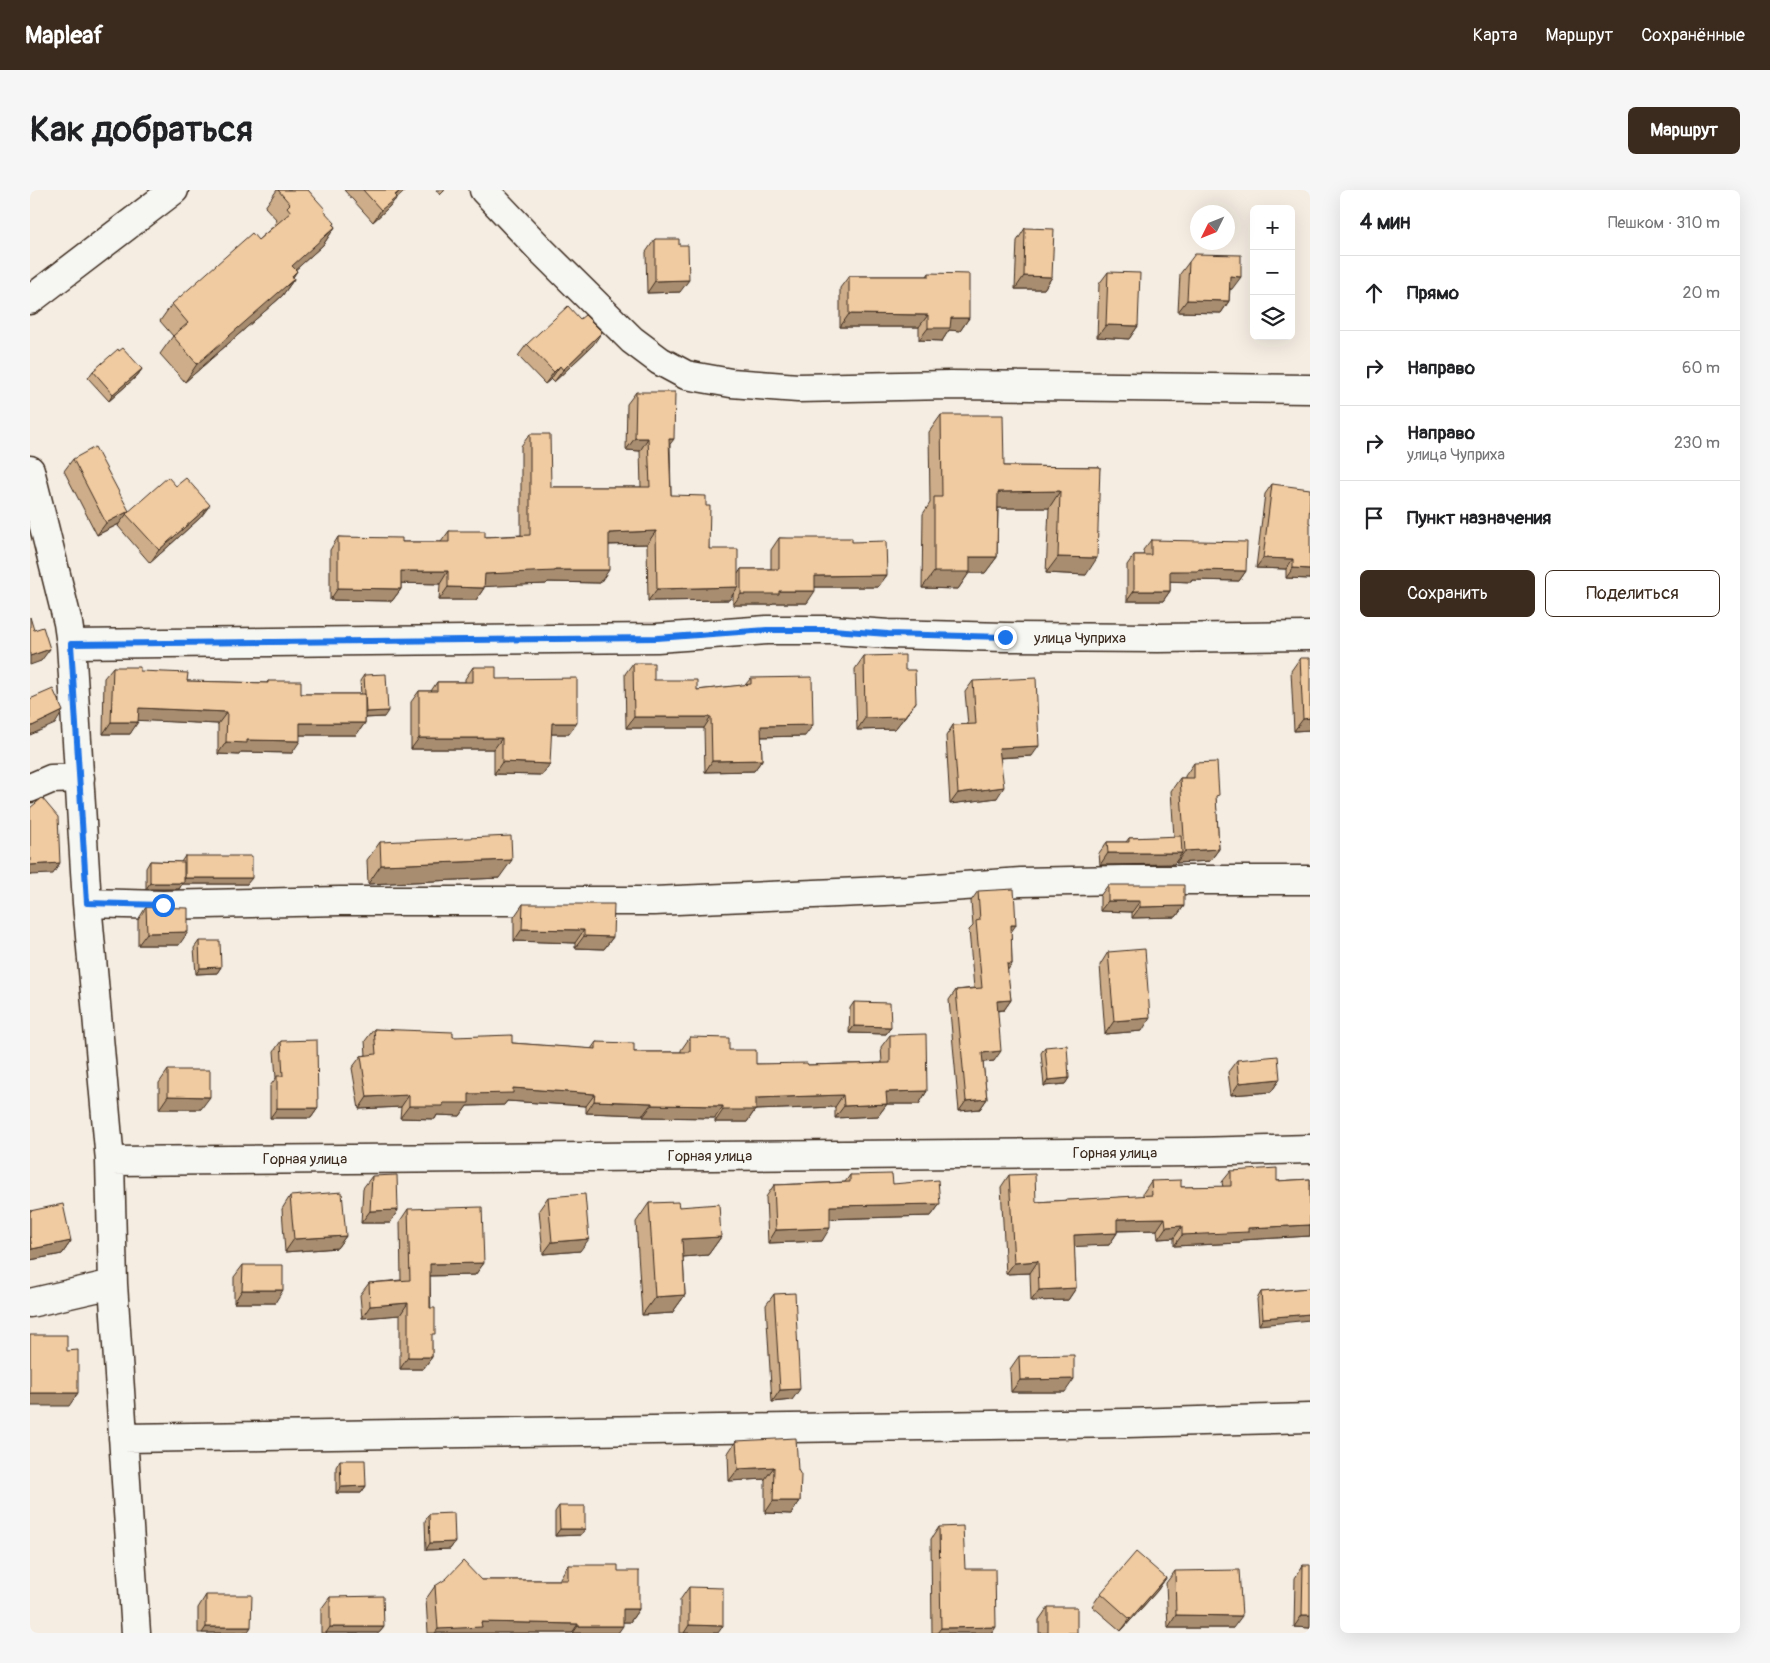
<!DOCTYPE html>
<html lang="ru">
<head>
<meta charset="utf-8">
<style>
  body { margin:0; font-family:Pangolin,sans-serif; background:#f6f6f6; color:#202124 }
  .controls { position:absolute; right:15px; top:15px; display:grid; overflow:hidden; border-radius:8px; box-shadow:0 5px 20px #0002 }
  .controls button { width:45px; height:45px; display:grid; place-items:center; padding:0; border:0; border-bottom:1px solid #e0e0e0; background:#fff; color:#202124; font:25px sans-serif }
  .compass { position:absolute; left:1160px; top:15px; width:45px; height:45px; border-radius:50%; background:#fff; box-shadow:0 5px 20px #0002; rotate:227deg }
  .stop { position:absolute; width:15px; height:15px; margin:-11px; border:4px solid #1a73e8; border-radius:50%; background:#fff }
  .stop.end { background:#1a73e8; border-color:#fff; box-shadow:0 1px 5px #0008 }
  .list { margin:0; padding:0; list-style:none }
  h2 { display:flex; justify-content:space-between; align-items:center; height:65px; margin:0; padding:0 20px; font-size:21px }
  h2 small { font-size:16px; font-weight:400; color:#757577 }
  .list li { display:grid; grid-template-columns:32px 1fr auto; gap:15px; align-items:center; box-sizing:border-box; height:75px; padding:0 20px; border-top:1px solid #e0e0e0 }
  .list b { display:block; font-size:19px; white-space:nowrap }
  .list p { margin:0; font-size:16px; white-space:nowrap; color:#757577 }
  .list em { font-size:16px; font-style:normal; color:#757577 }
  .actions { display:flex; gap:10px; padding:15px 20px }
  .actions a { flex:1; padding:11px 0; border:1px solid #3b2a1e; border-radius:8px; text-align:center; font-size:18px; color:#3b2a1e }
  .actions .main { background:#3b2a1e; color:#fff }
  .icon { flex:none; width:28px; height:28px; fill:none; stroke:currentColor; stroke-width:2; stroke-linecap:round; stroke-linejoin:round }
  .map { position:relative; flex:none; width:1280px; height:1443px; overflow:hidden; border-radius:8px }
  header { display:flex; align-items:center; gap:30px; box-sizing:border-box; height:70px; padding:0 25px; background:#3b2a1e; color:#fff }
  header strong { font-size:24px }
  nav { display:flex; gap:28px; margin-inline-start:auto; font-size:18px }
  .intro { display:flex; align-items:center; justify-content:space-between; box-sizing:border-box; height:120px; padding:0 30px }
  h1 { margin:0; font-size:35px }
  .button { padding:12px 22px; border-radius:8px; background:#3b2a1e; color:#fff; font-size:18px; font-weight:700 }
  main { display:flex; gap:30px; padding:0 30px }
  aside { flex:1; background:#fff; border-radius:8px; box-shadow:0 5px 20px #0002 }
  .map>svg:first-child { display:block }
</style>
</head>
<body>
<header>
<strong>Mapleaf</strong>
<nav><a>Карта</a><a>Маршрут</a><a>Сохранённые</a></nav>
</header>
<div class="intro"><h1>Как добраться</h1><a class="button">Маршрут</a></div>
<main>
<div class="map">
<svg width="1280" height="1443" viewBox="0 0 1280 1443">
  <rect width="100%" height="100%" fill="#f5ede2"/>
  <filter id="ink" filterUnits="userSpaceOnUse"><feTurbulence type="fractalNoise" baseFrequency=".02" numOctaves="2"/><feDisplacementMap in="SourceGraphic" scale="10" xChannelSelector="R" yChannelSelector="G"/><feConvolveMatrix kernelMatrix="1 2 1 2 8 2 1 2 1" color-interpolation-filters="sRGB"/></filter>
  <g filter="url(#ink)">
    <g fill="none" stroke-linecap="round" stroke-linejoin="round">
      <!-- minor casing -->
      <g stroke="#3b2a1e" stroke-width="31">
        <path id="minor" d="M454 0 511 60 602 150 630 171 656 185 701 193 768 198 920 195 1280 199
          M0 110 144 0
          M0 280 38 433 41 454 627 448 737 440H802L858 444 975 447 1128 448 1280 446
          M41 454 57 713 80 971 83 1094 106 1443
          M0 598 21 589 50 588
          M57 713 133 715 310 711H624L877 700 991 692 1093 690H1280
          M80 971 1165 962 1280 959
          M0 1113 83 1094
          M93 1248 1097 1233 1280 1228"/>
      </g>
      <!-- minor -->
      <use href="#minor" stroke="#f6f6f2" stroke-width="28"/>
    </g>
    <!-- wall -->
    <path fill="#ceae8a" stroke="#3b2a1e" d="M247 0H278L305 37 293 55 265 80 267 81 263 87 264 89 252 106 155 192 130 164 143 146 130 131 142 114 228 50 245 35H244L247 30 235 17Z
      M314 0H376L364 11 358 18 343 32Z
      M406 0H415L410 5Z
      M995 38 1022 87 1014 99H985L987 51Z
      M625 49 650 102 617 103 616 62Z
      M1159 72 1202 99H1200L1199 111 1191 123 1148 122 1150 84Z
      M1078 82 1108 136 1099 149 1067 147 1069 94Z
      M899 83 939 128 930 141 919 140 912 151 889 150V137H810V98L819 86H897Z
      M497 154 563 155 524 192 521 189 515 194 488 166Z
      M89 161 112 179 107 186 79 211 58 188 63 181Z
      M606 202 640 255 641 305 676 316 679 359 708 384 711 379H741V360L749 348 822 352 857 385 848 397H785L777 413H743L741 415H703V404L699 410 618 411 617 354 579 355 570 393 518 392 516 394 454 396V398L446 410H409L410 394 371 393V399L362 411 300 410V360L308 347 372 352H411L419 341 455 347 491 345V256L500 244 521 297H611L610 261 596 260 597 214Z
      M911 225 974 276 1070 277 1056 385 1016 383 1019 318H968L967 367 955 383H939L928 399 892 398 893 324 900 313 899 242Z
      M43 269 99 321 171 327 120 373 88 336 89 334 67 345 34 281Z
      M1242 294 1279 333 1280 389 1256 388V379L1226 378 1235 304Z
      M1121 350 1216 381 1209 391 1162 390 1161 392 1140 391V401L1133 411H1097V375L1104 365H1114L1113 360Z
      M834 466 875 480 886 512 877 524 865 539 827 540 825 479Z
      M1270 468 1280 540 1264 541 1261 481Z
      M603 473 624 490 667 500 715 495 721 488 775 546 731 547 732 570 724 581 675 582 674 538H596L595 484Z
      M83 477 157 491 237 493 238 491 271 504H331L330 491 334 485 354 527 335 528V533L326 545H270L262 563 211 562 209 565 188 564V534L108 530 100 544H73L74 488Z
      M443 477 466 489 539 544H521L512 585 464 584V559H381V512L389 501H401L407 492H435V489Z
      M943 491 1002 566 970 568 967 608 920 614 916 546 923 535H938L935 502Z
      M1164 573 1186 609 1189 659 1180 671 1146 673V672L1144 674 1070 675 1069 663 1077 652H1096L1099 648 1144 647 1141 601 1150 588H1155V586Z
      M350 652 469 688 338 694 337 670Z
      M155 666 217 694H152L149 699H116V678L120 671 151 672Z
      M1078 695 1154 716 1146 727 1102 728V722L1070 721V706Z
      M948 701 981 742 982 774 977 780 981 810 974 820 967 821 964 871 953 872 957 909 950 919 929 921 919 810 926 800 944 798 939 740 943 736 941 711Z
      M493 714 583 747 574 759 545 758V753L484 751V727Z
      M116 717 149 755H108V730Z
      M169 751 191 777 187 783 166 784 164 758Z
      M1078 762 1112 841 1075 844 1070 775Z
      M824 812 861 837 856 844 819 843 820 818Z
      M344 839 482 853 561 859 566 852 604 862H651V860L660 847 699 860 726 874 778 875 852 873 851 857 860 845 897 901 889 914H857L848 926 805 928V917L725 920 717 932H685V928L613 927V925L556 923V916L477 911 474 915 437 916 430 926 407 925 405 929 370 928 371 917 329 919 322 878 331 866 336 865 335 851Z
      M251 851 288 918 281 928H240V896L246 888 244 861Z
      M1015 857 1039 888 1035 894 1014 896 1011 863Z
      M1207 870 1250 889 1241 902 1201 905 1198 882Z
      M138 880 171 919H129V893Z
      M1201 981 1247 991 1280 989V1046L1212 1050 1210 1053 1144 1056V1048L1128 1049 1127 1040 1087 1041V1043L1079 1055 1044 1056 1046 1098 1038 1110 1001 1111 1000 1083 976 1084 971 997 979 985 1006 1012 1113 1006V1003L1121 991 1151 997H1193L1192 992Z
      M820 985 863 994 910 1014 901 1026 800 1029 792 1051 738 1053 736 1007 744 995 815 992Z
      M342 986 368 1020 360 1033H331L333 998Z
      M260 1006 316 1046 307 1058 255 1062 252 1019Z
      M518 1007 550 1061 513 1064 509 1020Z
      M619 1013 649 1017 691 1047 678 1065 653 1067 655 1105 642 1123 612 1125 606 1032Z
      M378 1019 454 1073 445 1085 400 1086 402 1167 393 1179H370V1125L332 1128 330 1105 339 1093 371 1090 370 1031Z
      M0 1021 41 1051 32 1064 0 1070Z
      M213 1075 245 1113H204V1087Z
      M1280 1098 1229 1135 1227 1109 1231 1102Z
      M744 1104 762 1210 742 1212 736 1115Z
      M989 1166 1035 1202H981L980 1179Z
      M706 1251 768 1280 770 1311 761 1324 735 1323V1289L699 1291 698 1263Z
      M310 1270 336 1296 331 1303H306V1277Z
      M529 1316 551 1345 525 1346V1322Z
      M399 1324 425 1352 420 1359 396 1360 395 1331Z
      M909 1337 935 1379 962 1443H902L901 1349Z
      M538 1375 588 1381 609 1419 600 1432H593L588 1443H398L396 1409 405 1396 451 1390H530V1388Z
      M1273 1375 1280 1438 1264 1437 1265 1388Z
      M1145 1381 1203 1438H1138L1136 1393Z
      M1136 1388 1127 1401 1091 1441 1062 1416 1071 1403Z
      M659 1397 688 1443H650V1410Z
      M176 1405 217 1443H168V1418Z
      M300 1407 354 1437 349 1443H291V1419Z
      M1018 1417 1047 1443H1009V1430Z"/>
    <!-- shaded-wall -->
    <path fill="#a88d70" stroke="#3b2a1e" d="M371 0H376L364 11 358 18 343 32 351 20Z
      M305 33 296 46 305 37 293 55 250 94 262 76Z
      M267 81 257 96 264 89 252 106 155 192 167 174Z
      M994 86 1022 87 1014 99H985Z
      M1200 86 1211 87 1202 99H1191Z
      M659 90 650 102 617 103 625 91Z
      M1157 110 1199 111 1191 123 1148 122Z
      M819 124 898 125 889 137H810Z
      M921 128H939L930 141 919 140 912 151 889 150 898 138Z
      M1076 135 1108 136 1099 149 1067 147Z
      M572 142 563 155 524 192 533 180Z
      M530 176 521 189 515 194 524 182Z
      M112 179 107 186 79 211 83 204Z
      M605 248H618L610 261 596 260Z
      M639 249H644L635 261Z
      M1030 301 1019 318H956L968 302Z
      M180 315 171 327 120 373 129 360Z
      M99 321 89 334 67 345 76 333Z
      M626 341 617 354 570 355 579 343Z
      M940 367H967L955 383H939L928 399 892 398 904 382Z
      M1028 367 1067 368 1056 385 1016 383Z
      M1233 368 1263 369 1256 379 1226 378Z
      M1263 378 1280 379V389L1256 388Z
      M525 380H579L570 393 518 392 516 394 446 397 455 384Z
      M1168 380 1216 381 1209 391 1162 390 1161 392 1133 391 1140 381Z
      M371 381H418L410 394 362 393Z
      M857 385 848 397H777L785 386Z
      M418 397 454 398 446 410H409Z
      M708 397 699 410 618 411 627 399Z
      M308 398 371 399 362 411 300 410Z
      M749 401H785L777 413H743L741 415H703L711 404Z
      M1104 401H1140L1133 411H1097Z
      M20 459 11 471 0 475V466Z
      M886 512 877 524 865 539 827 540 835 528Z
      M109 518 197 522 188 534 100 530Z
      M33 521 25 534 0 545V537Z
      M358 521 354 527 332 528 336 522Z
      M604 527H681L674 538H596Z
      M1280 528V540L1264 541 1273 529Z
      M81 532H108L100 544H73Z
      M270 533H335L326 545H262Z
      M522 533H547L539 544H514Z
      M783 535 775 546 723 547 731 536Z
      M389 548H472L464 559H381Z
      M217 550 270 551 262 563 211 562 209 565 188 564 196 552Z
      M1009 556 1002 566 962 568 969 558Z
      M732 570 724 581 675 582 682 571Z
      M472 572 520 574 512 585 464 584Z
      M974 597 967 608 920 614 928 603Z
      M1189 659 1180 671 1146 673 1155 661Z
      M1078 663H1152L1144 674 1070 675Z
      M482 670 469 688 338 694 351 675Z
      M30 673 23 684 0 685V675Z
      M155 688H222L217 694H152L149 699H116L120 693H152Z
      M1078 711H1110L1102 722 1070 721Z
      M1154 716 1146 727 1102 728 1110 717Z
      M981 735H986L979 745Z
      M492 739 554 740 545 753 484 751Z
      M158 742 149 755H108L117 743Z
      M554 746 583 747 574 759 545 758Z
      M977 774H982L975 784Z
      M191 777 187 783 166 784 170 778Z
      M981 810 974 820 960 821 967 811Z
      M1120 828 1112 841 1075 844 1084 831Z
      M824 836 861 837 856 844 819 843Z
      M971 861 964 871 945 873 952 863Z
      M1039 888 1035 894 1014 896 1018 890Z
      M1250 889 1241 902 1201 905 1209 893Z
      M483 898 565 904 556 916 477 911 474 915 437 916 430 926 407 925 405 929 370 928 379 916 413 913 439 904Z
      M897 901 889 914H848L856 902Z
      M379 905 371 917 329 919 337 907Z
      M813 905 805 917 725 920 717 932H685L693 920 726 908Z
      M138 906 180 907 171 919H129Z
      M957 909 950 919 929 921 936 911Z
      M564 911 622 913 613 925 556 923Z
      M857 914 848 926 805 928 814 916Z
      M622 915 693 916 685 928 613 927Z
      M247 918H288L281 928H240Z
      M910 1014 901 1026 791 1029 800 1016Z
      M368 1020 360 1033H331L340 1021Z
      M1135 1028 1127 1040 1079 1041 1087 1029Z
      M1280 1035V1046L1212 1050 1210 1053 1144 1056 1152 1045 1218 1038Z
      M1152 1036 1144 1048 1128 1049 1136 1037Z
      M800 1038 792 1051 738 1053 746 1040Z
      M1087 1043 1079 1055 1036 1057 1044 1045Z
      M316 1046 307 1058 255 1062 264 1049Z
      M691 1047 678 1065 639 1068 652 1049Z
      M559 1049 550 1061 513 1064 522 1052Z
      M41 1051 32 1064 0 1070V1062L2 1059Z
      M1008 1071 1000 1083 976 1084 984 1073Z
      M454 1073 445 1085 392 1086 400 1074Z
      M1046 1098 1038 1110 1001 1111 1009 1100Z
      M212 1100H253L245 1113H204Z
      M655 1105 642 1123 612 1125 625 1107Z
      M378 1113 370 1125 332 1128 340 1116Z
      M1280 1124V1130L1229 1135 1233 1128Z
      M378 1167H402L393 1179H370Z
      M1044 1189 1035 1202H981L990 1190Z
      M770 1199 762 1210 742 1212 750 1200Z
      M0 1203H48L39 1216H0Z
      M744 1277 735 1289 699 1291 708 1279Z
      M336 1296 331 1303H306L311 1297Z
      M743 1311H770L761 1324 735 1323Z
      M530 1339H555L551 1345 525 1346Z
      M425 1352 420 1359 396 1360 400 1353Z
      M1136 1388 1127 1401 1091 1441 1100 1429Z
      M593 1419H609L600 1432H584Z
      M1146 1425 1212 1426 1203 1438H1138Z
      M1272 1425H1280V1438L1264 1437Z
      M451 1432 548 1434 542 1443H405L408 1439Z
      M659 1435 693 1436 688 1443H654Z
      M548 1436H593L588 1443H543Z
      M176 1437H221L217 1443H172Z
      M300 1437H354L349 1443H296Z
      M966 1437 962 1443H907L911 1438Z"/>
    <!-- building -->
    <path fill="#f0caa0" stroke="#3b2a1e" d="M248 0H278L295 19 294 21 305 33 303 35 305 37 262 76 267 81 262 86 264 89 167 174 143 146 158 133 142 114 222 43 228 50 261 22 257 17 260 14Z
      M333 0H371L365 5 367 7 351 20Z
      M995 38 1024 39 1022 87 994 86Z
      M625 49H649V55H658L659 90 625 91Z
      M1165 64 1211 65V87L1200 86 1199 111 1157 110 1159 72Z
      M1078 82 1110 83 1108 136 1076 135Z
      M899 83 939 84V128H921L920 138H898V125L819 124V86H899Z
      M538 116 550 129 555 125 572 142 533 180 530 176 524 182 497 154Z
      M93 158 112 179 83 204 63 181 88 159 89 161Z
      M606 202H645L644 249H639L641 305 676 306V316H680L679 359H708V397L627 399 626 341 579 343V380H525V381L455 384 454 398 418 397V381H371V399L308 398V347L372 348V352H419V341H455V347L500 345V244H520L521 297H620L618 248H605Z
      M911 225H973L974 276 1070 277 1067 368 1028 367 1030 301 968 302 967 367H940V382H904V307H912Z
      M65 257 99 321 76 333 43 269Z
      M138 287 146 296 156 288 180 315 129 360 96 324Z
      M1242 294 1280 299 1279 333H1280V379L1263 378V369L1233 368Z
      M749 348H822V352L856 351 857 385 785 386V401H749V404H711V379H749Z
      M1121 350 1217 352 1216 381 1168 380V381H1140V401H1104V365H1121Z
      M0 427 4 440 13 437 20 459 0 466Z
      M875 465V480H885L886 512 874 527 835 528 834 466Z
      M1270 468H1280V528L1273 529Z
      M603 473H624V490H667V500L721 494V488L782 487 783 535 731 536 732 570 682 571 681 527H604Z
      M83 477H110V481L158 483 157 491 238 493V491H271V504H335V533H270V551L217 550V553L196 552 197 522 109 518 108 532H81Z
      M443 477H466V489L547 488V533H522L520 574 472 572V548H389V501H407V492H443Z
      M356 484 358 521 336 522 334 485Z
      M1006 488 1009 556 969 558 974 597 928 603 923 535 946 534 943 491Z
      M23 499 33 521 0 537V509Z
      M1187 572 1189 605 1186 606 1189 659 1155 661 1150 588H1164V573Z
      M12 608 28 627 30 673 0 675V618Z
      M481 646 482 670 351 675 350 652Z
      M1151 646 1152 663H1078L1077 652H1099V648Z
      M155 666H222V688H155Z
      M120 671 154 672V693H120Z
      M1078 695H1154V716L1110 717V711H1078Z
      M984 699 986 735H981L982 774H977L981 810 967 811 971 861 952 863 957 909 936 911 926 800 952 798 946 731 950 730 948 701Z
      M493 714H584L583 747 554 746V740L492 739Z
      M116 717 158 718V742L117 743Z
      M169 751H190L191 777 170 778Z
      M1115 759 1120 828 1084 831 1078 762Z
      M824 812 860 813 861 837 824 836Z
      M344 839 423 842V847L482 845V853L566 859V852L604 853V862H660V847L699 848V860H726V874L777 873 778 875 860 873V845L896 844 897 901 856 902 857 914 814 916 813 905 726 908V920H693V916L622 915V913L564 911 565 904 483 898V903L439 904V913H413V916H379V905L337 907 331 866 346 864Z
      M287 850 288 918H247V886H253L251 851Z
      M1037 855 1039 888 1018 890 1015 857Z
      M1248 866 1250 889 1209 893 1207 870Z
      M138 880H180V907L138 906Z
      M1247 978V991L1280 989V1035L1218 1038V1042L1152 1045V1036L1136 1037 1135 1028 1087 1029V1043L1044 1045 1046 1098 1009 1100 1008 1071 984 1073 979 985 1005 984 1006 1012 1122 1005 1121 991 1151 990V997L1201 996V981Z
      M862 984 863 994 908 990 910 1014 800 1016V1038L746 1040 744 995 820 992V985Z
      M367 985 368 1020 340 1021 342 986Z
      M312 1002 316 1046 264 1049 260 1006Z
      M555 1004 559 1049 522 1052 518 1007Z
      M648 1012 649 1017 689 1014 691 1047 652 1049 655 1105 625 1107 619 1013Z
      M33 1014 41 1051 2 1059 0 1046V1021Z
      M452 1017 454 1073 400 1074V1118H405V1144H402V1167H378V1113L340 1116 339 1093 380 1090 378 1019Z
      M213 1075H253V1100H212Z
      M1280 1098V1124L1233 1128 1231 1102Z
      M765 1103 770 1199 750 1200 744 1104Z
      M0 1145H37V1161L48 1160V1203H0Z
      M1044 1165V1189L990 1190 989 1166Z
      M766 1248 768 1280 771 1285 770 1311H743L744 1277 708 1279 706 1251Z
      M310 1270H335L336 1296 311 1297Z
      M529 1316H555V1339H530Z
      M424 1323 425 1352 400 1353 399 1324Z
      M933 1336 935 1379H965L966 1437 911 1438 909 1337Z
      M1106 1362 1136 1388 1100 1429 1071 1403Z
      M433 1371 451 1390H538V1375H588V1381H609V1419H593V1436H548V1434L451 1432 452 1437 408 1439 405 1396 416 1389Z
      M1273 1375H1280V1425H1272Z
      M1209 1380 1212 1426 1146 1425 1145 1381Z
      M659 1397 693 1398V1436L659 1435Z
      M176 1405H222L221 1437H176Z
      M353 1406 354 1437H300V1407Z
      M1018 1417H1047V1443H1018Z"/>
  </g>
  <g fill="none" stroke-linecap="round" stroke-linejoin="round" filter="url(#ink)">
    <!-- route -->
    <path stroke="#1a73e8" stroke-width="6" d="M133 715 57 713 41 454 627 448 737 440H802L858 444 975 447"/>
  </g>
  <g text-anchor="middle" stroke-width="4.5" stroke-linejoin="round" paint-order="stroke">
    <!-- street labels -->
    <g font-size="15" fill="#3b2a1e" stroke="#f6f6f2">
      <text x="1050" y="453">улица Чуприха</text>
      <text x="1085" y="968">Горная улица</text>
      <text x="680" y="971">Горная улица</text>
      <text x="275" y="974">Горная улица</text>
    </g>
  </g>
</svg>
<div class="controls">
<button>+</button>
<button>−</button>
<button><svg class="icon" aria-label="layers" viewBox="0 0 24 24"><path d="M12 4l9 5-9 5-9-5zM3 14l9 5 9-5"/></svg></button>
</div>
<svg class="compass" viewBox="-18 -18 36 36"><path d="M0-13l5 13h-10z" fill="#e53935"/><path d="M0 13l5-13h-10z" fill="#757577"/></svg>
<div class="stop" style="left:133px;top:715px"></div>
<div class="stop end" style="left:975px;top:447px"></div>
</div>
<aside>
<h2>4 мин<small>Пешком · 310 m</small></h2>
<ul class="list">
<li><svg class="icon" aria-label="ahead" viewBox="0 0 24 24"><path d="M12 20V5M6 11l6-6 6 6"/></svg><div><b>Прямо</b></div><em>20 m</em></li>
<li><svg class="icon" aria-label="right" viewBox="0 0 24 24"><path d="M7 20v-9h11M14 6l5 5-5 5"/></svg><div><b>Направо</b></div><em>60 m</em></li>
<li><svg class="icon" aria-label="right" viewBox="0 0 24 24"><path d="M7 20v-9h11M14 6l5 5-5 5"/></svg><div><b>Направо</b><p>улица Чуприха</p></div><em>230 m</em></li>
<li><svg class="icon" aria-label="arrive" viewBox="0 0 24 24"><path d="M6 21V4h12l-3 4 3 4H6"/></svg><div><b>Пункт назначения</b></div></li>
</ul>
<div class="actions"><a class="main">Сохранить</a><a>Поделиться</a></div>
</aside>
</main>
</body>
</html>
